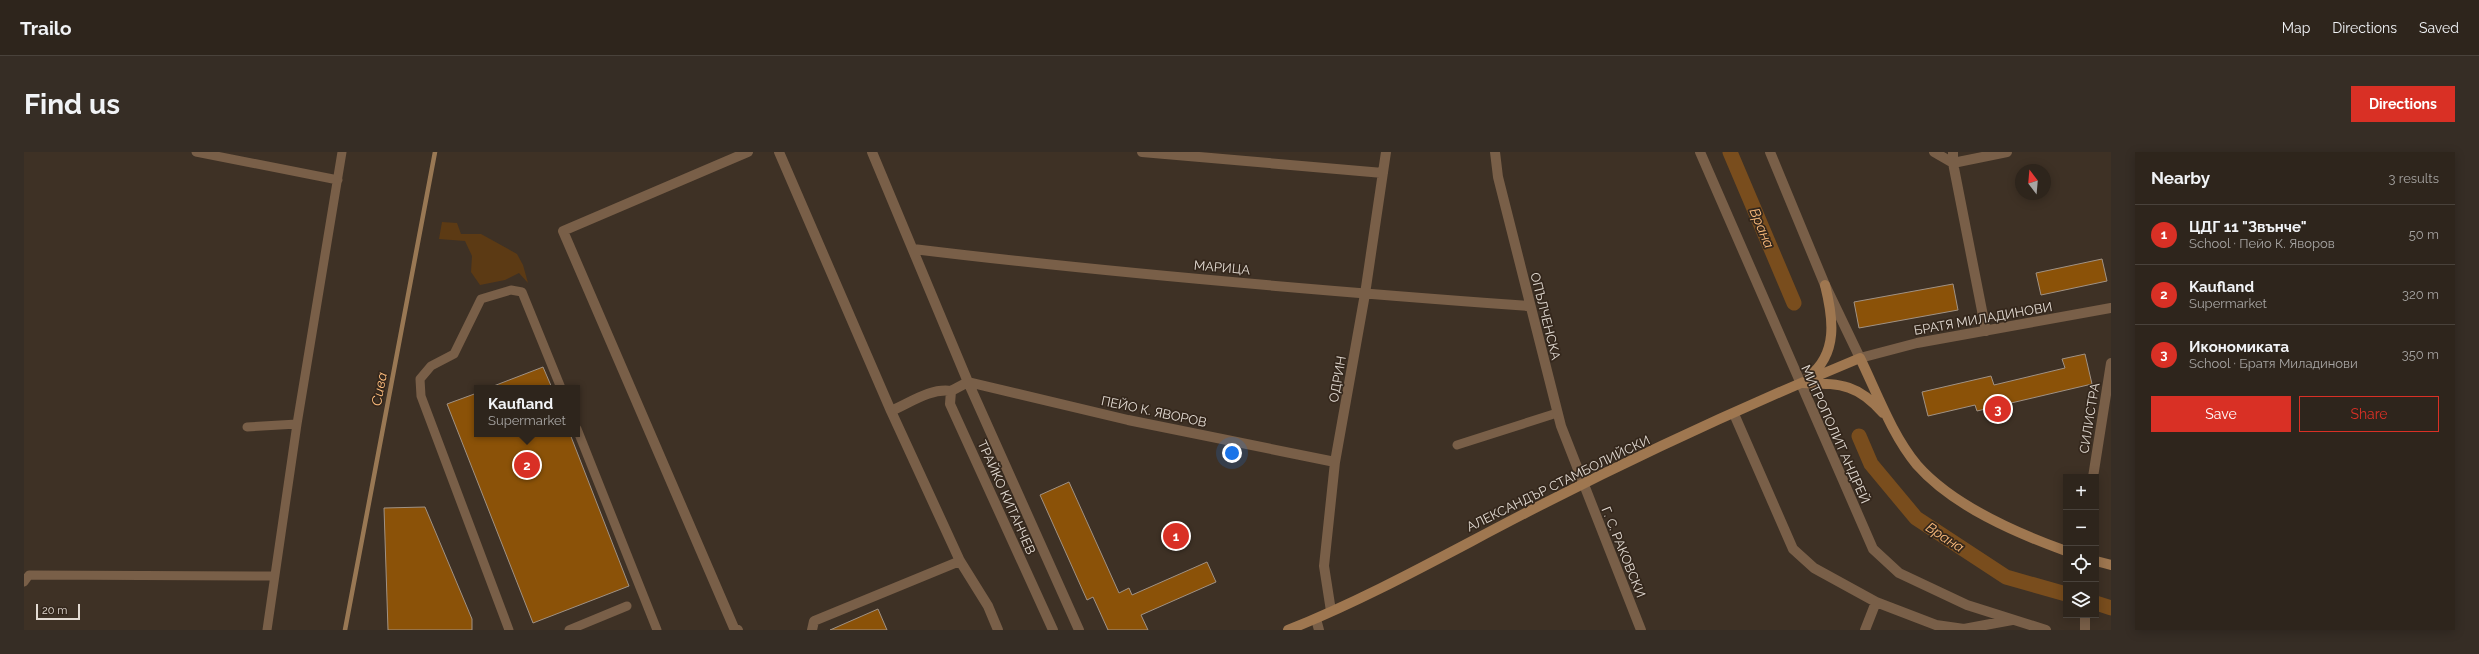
<!DOCTYPE html>
<html lang="en">
<head>
<meta charset="utf-8">
<style>
  body { margin:0; font-family:Raleway,sans-serif; background:#362d25; color:#f1f3f6 }
  .controls { position:absolute; right:12px; bottom:12px; display:grid; overflow:hidden; border-radius:0px; box-shadow:0 2px 10px #0003 }
  .controls button { width:36px; height:36px; display:grid; place-items:center; padding:0; border:0; border-bottom:1px solid #49423b; background:#2e251c; color:#f1f3f6; font:20px sans-serif }
  .compass { position:absolute; left:1991px; top:12px; width:36px; height:36px; border-radius:50%; background:#2e251c; box-shadow:0 2px 10px #0003; rotate:344deg }
  .scale { position:absolute; left:12px; bottom:10px; width:44px; box-sizing:border-box; padding-left:4px; border:2px solid #e3dbd3; border-top:0; font-size:11px; line-height:14px; white-space:nowrap; color:#e3dbd3; -webkit-text-stroke:3px #34271c; paint-order:stroke }
  .you { position:absolute; left:1208px; top:301px; width:14px; height:14px; margin:-10px; border:3px solid #fff; border-radius:50%; background:#1a73e8; box-shadow:0 0 0 6px #1a73e833 }
  .badge { display:grid; place-items:center; width:26px; height:26px; border-radius:50%; background:#d93025; color:#fff; font-size:13px; font-weight:700 }
  .pin { position:absolute; translate:-50% -50%; border:2px solid #fff; box-shadow:0 1px 4px #0006 }
  .popup { position:absolute; left:450px; top:233px; width:106px; height:52px; box-sizing:border-box; display:grid; place-content:center; border-radius:0px; background:#2e251c; filter:drop-shadow(0 1px 3px #0005); font-size:13px; white-space:nowrap; color:#a7a5a3 }
  .popup b { font-size:15px; color:#f1f3f6 }
  .popup::after { content:''; position:absolute; left:50%; top:100%; margin-left:-8px; border:8px solid transparent; border-top-color:#2e251c }
  .list { margin:0; padding:0; list-style:none }
  h2 { display:flex; justify-content:space-between; align-items:center; height:52px; margin:0; padding:0 16px; font-size:17px }
  h2 small { font-size:13px; font-weight:400; color:#a7a5a3 }
  .list li { display:grid; grid-template-columns:26px 1fr auto; gap:12px; align-items:center; box-sizing:border-box; height:60px; padding:0 16px; border-top:1px solid #49423b }
  .list b { display:block; font-size:15px; white-space:nowrap }
  .list p { margin:0; font-size:13px; white-space:nowrap; color:#a7a5a3 }
  .list em { font-size:13px; font-style:normal; color:#a7a5a3 }
  .actions { display:flex; gap:8px; padding:12px 16px }
  .actions a { flex:1; padding:9px 0; border:1px solid #d93025; border-radius:0px; text-align:center; font-size:14px; color:#d93025 }
  .actions .main { background:#d93025; color:#fff }
  .icon { flex:none; width:22px; height:22px; fill:none; stroke:currentColor; stroke-width:2; stroke-linecap:round; stroke-linejoin:round }
  .map { position:relative; flex:none; width:2087px; height:478px; overflow:hidden; border-radius:0px }
  header { display:flex; align-items:center; gap:24px; box-sizing:border-box; height:56px; padding:0 20px; background:#2e251c; border-bottom:1px solid #49423b }
  header strong { font-size:19px }
  nav { display:flex; gap:22px; margin-inline-start:auto; font-size:14px }
  .intro { display:flex; align-items:center; justify-content:space-between; box-sizing:border-box; height:96px; padding:0 24px }
  h1 { margin:0; font-size:28px }
  .button { padding:10px 18px; border-radius:0px; background:#d93025; color:#fff; font-size:14px; font-weight:700 }
  main { display:flex; gap:24px; padding:0 24px }
  aside { flex:1; background:#2e251c; border-radius:0px; box-shadow:0 2px 10px #0003 }
  .map>svg:first-child { display:block }
</style>
</head>
<body>
<header>
<strong>Trailo</strong>
<nav><a>Map</a><a>Directions</a><a>Saved</a></nav>
</header>
<div class="intro"><h1>Find us</h1><a class="button">Directions</a></div>
<main>
<div class="map">
<svg width="2087" height="478" viewBox="0 0 2087 478">
  <rect width="100%" height="100%" fill="#3e3125"/>
  <!-- green -->
  <path fill="#5c3a14" d="M418 70 433 71 437 82H457L493 102 499 113 504 131 495 121 481 128 456 133 447 120 448 104 441 89 415 87Z"/>
  <g fill="none" stroke-linecap="round" stroke-linejoin="round">
    <!-- stream -->
    <path stroke="#997854" stroke-width="4.5" d="M321 478 411 0"/>
    <!-- canal -->
    <path stroke="#794d1d" stroke-width="15" d="M1706 0 1770 151
      M1835 284 1847 312 1892 366 1982 425 2042 442
      M2072 451 2087 456"/>
  </g>
  <!-- building -->
  <path fill="#8b5208" stroke="#a19284" d="M2078 107 2083 129 2017 143 2012 121Z
    M1929 132 1934 158 1835 176 1830 150Z
    M2061 202 2068 232 1953 259 1951 253 1904 264 1898 240 1967 224 1970 233 2041 216 2038 207Z
    M519 215 528 236H467V235Z
    M453 241V282H546L605 434 509 471 423 252Z
    M1045 330 1095 441 1105 436 1108 443 1183 410 1192 430 1117 463 1124 478H1084L1069 445 1063 448 1016 343Z
    M401 355 448 467V478H364L360 356Z
    M854 457 863 478H806Z"/>
  <g fill="none" stroke-linecap="round" stroke-linejoin="round">
    <!-- service -->
    <path stroke="#795f48" stroke-width="9" d="M172 0 314 28
      M223 275 273 272
      M553 277 633 478
      M1433 293 1533 261
      M0 430 5 423 250 424
      M243 478 273 272 318 0
      M485 478 397 244 396 227 407 214 430 202 457 147 487 138 498 140 537 236
      M545 478 603 454"/>
    <!-- minor -->
    <path stroke="#795f48" stroke-width="10" d="M755 0 867 259 936 409 964 454 974 478
      M848 0 944 230 1055 478
      M1118 0 1359 21
      M1471 0 1474 25 1537 274 1617 478
      M1676 0 1849 397 1875 421 1943 453 2022 478
      M1910 0 1929 11 1962 179
      M1929 0V11L1983 0
      M889 97C1094 122 1300 139 1505 154
      M1836 206 1893 191 2087 156
      M944 230 1104 268 1311 310
      M944 230 927 239 926 252 1029 478
      M867 259C886 251 906 236 927 239
      M1710 262 1769 397 1790 416 1852 450 1912 473 1940 477 1988 468
      M2069 325 2087 211
      M1307 459 1300 414 1311 310 1341 142 1362 0
      M2061 463V478
      M1292 467 1295 478
      M714 478 710 476 539 79 724 0
      M788 478 790 469 936 409
      M1841 478 1852 450"/>
    <!-- tertiary -->
    <path stroke="#795f48" stroke-width="10" d="M1746 0 1801 133 1836 206"/>
    <!-- secondary -->
    <path stroke="#9f7750" stroke-width="10" d="M1784 225C1815 202 1809 165 1801 133
      M1779 231C1816 232 1833 231 1859 261
      M2072 409 2087 413
      M1264 478C1352 443 1436 394 1521 351 1623 299 1730 250 1836 206 1853 241 1868 283 1893 313 1929 354 1992 381 2042 399"/>
  </g>
  <g text-anchor="middle" stroke-width="3.5" stroke-linejoin="round" paint-order="stroke">
    <!-- street labels -->
    <g font-size="13" fill="#e3dbd3" stroke="#34271c">
      <text transform="translate(1198 115) rotate(5)" y="5">МАРИЦА</text>
      <text transform="translate(1522 164) rotate(76)" y="5">ОПЪЛЧЕНСКА</text>
      <text transform="translate(1959 166) rotate(-10)" y="5">БРАТЯ МИЛАДИНОВИ</text>
      <text transform="translate(1313 227) rotate(-80)" y="5">ОДРИН</text>
      <text transform="translate(1130 259) rotate(12)" y="5">ПЕЙО К. ЯВОРОВ</text>
      <text transform="translate(2065 266) rotate(-81)" y="5">СИЛИСТРА</text>
      <text transform="translate(1812 282) rotate(66)" y="5">МИТРОПОЛИТ АНДРЕЙ</text>
      <text transform="translate(1534 331) rotate(-26)" y="5">АЛЕКСАНДЪР СТАМБОЛИЙСКИ</text>
      <text transform="translate(983 345) rotate(66)" y="5">ТРАЙКО КИТАНЧЕВ</text>
      <text transform="translate(1600 400) rotate(68)" y="5">Г. С. РАКОВСКИ</text>
    </g>
    <!-- water labels -->
    <g font-size="14" font-style="italic" fill="#febd7d" stroke="#34271c">
      <text transform="translate(1738 76) rotate(67)" y="5">Врана</text>
      <text transform="translate(355 237) rotate(-79)" y="5">Сива</text>
      <text transform="translate(1921 385) rotate(33)" y="5">Врана</text>
    </g>
  </g>
</svg>
<div class="controls">
<button>+</button>
<button>−</button>
<button><svg class="icon" aria-label="locate" viewBox="0 0 24 24"><circle cx="12" cy="12" r="6"/><path d="M12 2v4M12 18v4M2 12h4M18 12h4"/></svg></button>
<button><svg class="icon" aria-label="layers" viewBox="0 0 24 24"><path d="M12 4l9 5-9 5-9-5zM3 14l9 5 9-5"/></svg></button>
</div>
<svg class="compass" viewBox="-18 -18 36 36"><path d="M0-13l5 13h-10z" fill="#e53935"/><path d="M0 13l5-13h-10z" fill="#a7a5a3"/></svg>
<div class="scale">20 m</div>
<div class="you"></div>
<div class="pin badge" style="left:1152px;top:384px">1</div>
<div class="pin badge" style="left:503px;top:313px">2</div>
<div class="popup"><b>Kaufland</b>Supermarket</div>
<div class="pin badge" style="left:1974px;top:257px">3</div>
</div>
<aside>
<h2>Nearby<small>3 results</small></h2>
<ul class="list">
<li><span class="badge">1</span><div><b>ЦДГ 11 &quot;Звънче&quot;</b><p>School · Пейо К. Яворов</p></div><em>50 m</em></li>
<li><span class="badge">2</span><div><b>Kaufland</b><p>Supermarket</p></div><em>320 m</em></li>
<li><span class="badge">3</span><div><b>Икономиката</b><p>School · Братя Миладинови</p></div><em>350 m</em></li>
</ul>
<div class="actions"><a class="main">Save</a><a>Share</a></div>
</aside>
</main>
</body>
</html>
